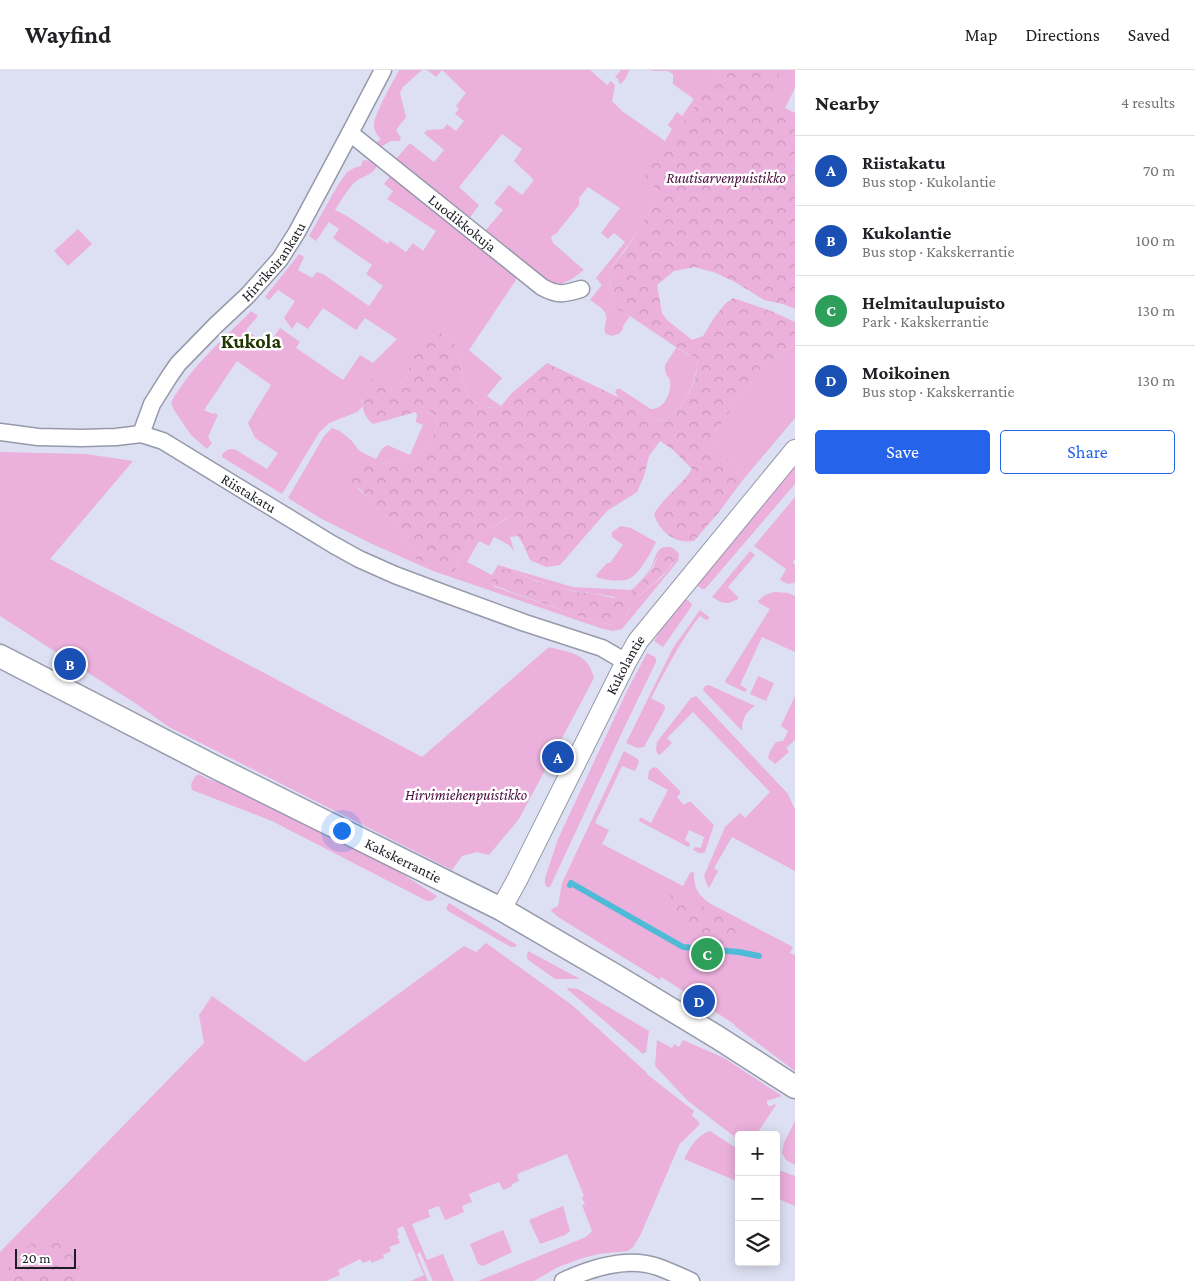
<!DOCTYPE html>
<html lang="en">
<head>
<meta charset="utf-8">
<style>
  body { margin:0; font-family:"Crimson Pro",serif; background:#f6f6f6; color:#202124 }
  .controls { position:absolute; right:15px; bottom:15px; display:grid; overflow:hidden; border-radius:5px; box-shadow:0 2px 12px #0003 }
  .controls button { width:45px; height:45px; display:grid; place-items:center; padding:0; border:0; border-bottom:1px solid #e0e0e0; background:#fff; color:#202124; font:25px sans-serif }
  .scale { position:absolute; left:15px; bottom:12px; width:61px; box-sizing:border-box; padding-left:5px; border:2px solid #1c1d23; border-top:0; font-size:14px; line-height:18px; white-space:nowrap; color:#1c1d23; -webkit-text-stroke:4px #fff; paint-order:stroke }
  .you { position:absolute; left:341px; top:760px; width:18px; height:18px; margin:-12px; border:4px solid #fff; border-radius:50%; background:#1a73e8; box-shadow:0 0 0 8px #1a73e833 }
  .badge { display:grid; place-items:center; width:32px; height:32px; border-radius:50%; background:#2563eb; color:#fff; font-size:16px; font-weight:700 }
  .pin { position:absolute; translate:-50% -50%; border:2px solid #fff; box-shadow:0 1px 5px #0006 }
  .list { margin:0; padding:0; list-style:none }
  h2 { display:flex; justify-content:space-between; align-items:center; height:65px; margin:0; padding:0 20px; font-size:21px }
  h2 small { font-size:16px; font-weight:400; color:#757577 }
  .list li { display:grid; grid-template-columns:32px 1fr auto; gap:15px; align-items:center; box-sizing:border-box; height:70px; padding:0 20px; border-top:1px solid #e0e0e0 }
  .list b { display:block; font-size:19px; white-space:nowrap }
  .list p { margin:0; font-size:16px; white-space:nowrap; color:#757577 }
  .list em { font-size:16px; font-style:normal; color:#757577 }
  .actions { display:flex; gap:10px; padding:15px 20px }
  .actions a { flex:1; padding:11px 0; border:1px solid #2563eb; border-radius:5px; text-align:center; font-size:18px; color:#2563eb }
  .actions .main { background:#2563eb; color:#fff }
  .icon { flex:none; width:28px; height:28px; fill:none; stroke:currentColor; stroke-width:2; stroke-linecap:round; stroke-linejoin:round }
  .map { position:relative; flex:none; width:795px; height:1211px; overflow:hidden }
  header { display:flex; align-items:center; gap:30px; box-sizing:border-box; height:70px; padding:0 25px; background:#fff; border-bottom:1px solid #e0e0e0 }
  header strong { font-size:24px }
  nav { display:flex; gap:28px; margin-inline-start:auto; font-size:18px }
  main { display:flex }
  aside { flex:1; background:#fff }
  .map>svg:first-child { display:block }
</style>
</head>
<body>
<header>
<strong>Wayfind</strong>
<nav><a>Map</a><a>Directions</a><a>Saved</a></nav>
</header>
<main>
<div class="map">
<svg width="795" height="1211" viewBox="0 0 795 1211">
  <defs>
    <pattern id="forest-crowns" width="20" height="18" patternUnits="userSpaceOnUse" patternTransform="scale(1.25)"><rect width="20" height="18" fill="#ebb0dc"/><path d="M2 6a3 3 0 1 1 6 0M12 15a3 3 0 1 1 6 0" fill="none" stroke="#c997bc"/></pattern>
  </defs>
  <rect width="100%" height="100%" fill="#dce0f2"/>
  <!-- green -->
  <path fill="#ebb0dc" fill-rule="evenodd" d="M399 0H422L403 17 400 23 406 47 396 60 401 68 399 71H391L379 78 375 74 381 69C377 65 374 61 374 55 375 42 393 12 399 0Z
    M427 0H590L607 15 611 11 615 15 612 31 622 41 665 71 672 59 668 55 677 42 682 46 694 29 673 14V4L668 1H653L651 0H719L718 3 700 13V25L693 40 660 80 645 107 658 121 651 140 637 163 611 198 610 223 612 237 630 246 623 256V259L619 264 611 266 605 263C604 258 605 256 606 251 609 241 597 235 590 230L601 216V214L596 208 625 172 614 163 608 169 601 163 620 138 588 117 579 128V135L555 165 554 164 551 167 553 173 584 200 572 209 559 215 547 212 484 162 503 140 494 133 509 115 522 125 534 110 514 91 522 79 502 64 459 117 479 135 469 149 395 90 409 74H411L434 92 444 80 424 63 427 60 443 59 447 54 456 61 464 51 455 44 459 39 456 36 466 23 442 0 436 7Z
    M621 0H629L626 8 621 14 618 12 619 10 615 7Z
    M782 0H795V18L785 38 795 43V61L783 43 777 38 775 30V12Z
    M363 90C368 91 374 90 377 96 372 106 361 106 354 113 348 119 340 132 335 140L347 146 388 174 390 171 406 182 413 173 423 181 436 161 387 129 393 121 384 114 391 105 515 205 516 210 469 280 502 308 487 326 501 336 487 338 472 331 463 313 461 291 454 272 439 261 411 288 407 308 398 316 361 330 363 336 357 342 329 353 319 363 282 424 222 387V385C227 379 229 378 236 380L267 399 278 383 255 368 248 353 271 315 237 291 204 340 213 344 215 343 218 345 208 367 212 373 207 379 191 365 174 340 171 333C190 297 223 270 251 241L258 246 246 260 268 275 280 258 300 272 296 278 343 310 360 285 373 293 397 269 365 248 356 260 323 238 308 259 297 252 292 259 284 248 295 231 278 220 269 230 265 227 299 184 304 187 298 200 312 208 317 202 323 204 369 236 383 216 366 204 372 195 333 168 339 159 329 152 316 171 309 166 338 115 347 102 354 98 361 96Z
    M78 159 92 174 68 196 54 181Z
    M795 276V348L742 411 736 396 716 380 711 368 763 295Z
    M676 278 698 289C695 316 686 336 663 351L647 347 618 327 615 322 617 319H620L651 339C664 340 672 322 670 311 668 304 669 310 666 304 665 301 665 298 665 295Z
    M427 341 436 347 438 356 430 370 419 385 413 390 369 395 358 419 369 428 379 440 405 464 412 481 453 504 462 486 482 463 508 448 518 466 510 467 514 481 509 475 494 467 489 476 479 471 467 492 492 505 498 495 573 517 630 520 634 518C639 512 646 506 650 499 655 492 655 478 665 477 672 476 675 479 679 484L678 491 622 559 613 561 600 558 433 501 370 473 320 448 288 428 324 366 332 358 340 361 352 371 357 378 361 382 376 389 382 379 387 375 410 385 423 355 416 352 417 345 416 342ZM659 483 673 493 661 508 648 518 635 530 627 545 611 555 582 547 495 517 491 513 510 500C531 509 551 517 573 521 579 523 586 522 592 523 605 524 613 530 627 525 640 520 654 495 659 483Z
    M0 382 86 384 133 391 50 489 422 687 549 577C571 583 588 583 594 608L519 749 489 785 477 782 462 786 452 800 169 657 138 635 0 546Z
    M795 394V414L705 519H702L695 514Z
    M795 427V488L793 493 795 495V511L794 513 788 514 780 510 786 499 754 476Z
    M621 456 631 458 656 472C651 482 639 506 628 509 620 512 603 510 596 507L597 504 607 493H610L623 475 612 467V462Z
    M750 481 755 485 728 517 738 527V529C726 535 723 534 712 527Z
    M774 522 788 523 795 526V582L762 567 740 615 747 619 745 622 726 613 725 611 770 539 759 533 758 531 765 525Z
    M684 527 692 534 691 537 663 577 654 571 669 546Z
    M700 540 709 547V549L706 550 700 546C680 571 666 600 651 628L664 635 665 637 664 641 644 677 637 678 626 673 673 578Z
    M647 583 655 587 656 589V592L624 658 550 817H547L545 814V808L558 769 627 621Z
    M758 606 774 613 766 631 750 624Z
    M709 615 755 636C745 642 742 650 742 661L703 620 705 616Z
    M696 626 788 724 795 740V801L732 767 714 798 718 801 709 818 706 812 704 806 725 757 740 743 745 748 770 722 693 642 667 668 672 673 661 684 658 685 656 680 657 672 691 628Z
    M795 626V670L786 678 789 682 775 694 768 688C769 682 772 677 776 672L783 671 788 661 781 656Z
    M624 681 638 689 639 692 635 701 622 696 595 753 609 760 602 774 683 816 690 803 693 802 694 803C694 819 698 825 711 834L793 877 790 883 795 885V1001L735 956 734 954 663 908 661 907 660 910 558 847 551 841 552 839 558 836 562 813Z
    M656 697 681 722 677 727 684 735 688 732H691L714 755 705 782C701 785 697 782 693 780L695 777 701 778 704 767 689 760 685 770 690 773V775L688 777 639 751 640 748H642L651 753 668 720 648 709 649 701 652 698Z
    M198 704 208 709 237 718 355 774 437 826 433 830 429 831H427L272 751 192 720 191 714 195 707Z
    M449 833 454 836 517 875 515 877H511L448 841 446 838Z
    M486 873 572 935 646 1002 648 1005 694 1041 692 1046 698 1051 700 1054 682 1072 680 1073 640 1166 633 1177 628 1181 598 1184 580 1189 558 1197 534 1211H478L586 1167 592 1161 582 1135 585 1134 582 1128 584 1126 567 1084 517 1104 519 1111 512 1114V1116L503 1120 499 1112 469 1124 472 1132 462 1136 464 1142 445 1150 439 1136 428 1140 430 1147 412 1154 427 1190 443 1184 454 1211H433L420 1182 417 1184 428 1211H410L424 1205 403 1156 397 1159 399 1165 397 1166 400 1173 389 1177 391 1181 383 1185 384 1188 371 1193V1190L363 1193 360 1189 338 1200 340 1205 326 1211H0V1182L204 973 199 945 212 926 305 992 464 876 476 882Z
    M528 881 580 909H555L527 889V886Z
    M568 918 578 919 649 961 646 982 643 984 567 919Z
    M657 970 672 978 674 974 679 977 683 970 724 988 782 1026 767 1031V1033L768 1036H772L774 1034 776 1035 758 1062 753 1065H739V1068L735 1067 688 1031 655 996Z
    M795 1051V1095L786 1090 782 1083 784 1073Z
    M710 1061 739 1080V1112L684 1089C690 1077 697 1065 710 1061Z
    M776 1099 795 1106V1136L776 1128Z
    M563 1136 570 1161 565 1165 540 1174 529 1150Z
    M503 1160 512 1182 483 1196 478 1194 470 1174Z"/>
  <!-- forest -->
  <path fill="url(#forest-crowns)" d="M719 0H782L775 12V30L777 37 783 43 795 61V239L783 234 764 230 735 212 716 203 695 197 674 201 657 215 662 243 667 250 692 270 703 266 714 248 725 234 733 228 771 241 795 252V276L763 295 711 368 716 380 736 396 742 411 719 442 694 471C674 474 660 462 654 444 664 427 681 416 692 399L672 379 660 371 649 386 644 406 637 422 607 441 560 495 546 497 530 490 523 474 507 448 482 463 462 486 453 504 418 492 412 481 405 464 379 440 369 428 346 406 350 393 354 388 369 395 413 390 419 385 430 370 438 356 436 347 428 341 416 342 373 354C360 344 361 329 364 315L376 307 382 305 398 316 407 308 411 288 424 270 439 261 454 272 461 291 463 313 472 331 487 338 501 336 512 323 547 293 618 327 647 347 663 351C686 336 696 316 698 289L679 279 630 246 612 237 610 223 611 198 624 182 637 163 651 140 658 121 645 107 646 95 693 40 700 25V13L718 3Z
    M666 479 672 482 674 488C667 507 647 515 635 531 630 538 628 545 621 550 618 552 614 554 611 555L582 547 495 516 491 513 497 501 504 499 510 500 538 512 575 522 593 523 612 528 628 525 640 514 654 496 659 483Z
    M676 822 734 853C738 864 737 883 723 887 718 889 716 888 712 886L686 852 671 840 668 832 671 824Z
    M55 1170 72 1177 86 1211H0V1207L30 1174Z"/>
  <g fill="none" stroke-linecap="round" stroke-linejoin="round">
    <!-- stream -->
    <path stroke="#4fbbd7" stroke-width="6" d="M570 815 571 813 683 877 739 882 759 886"/>
    <!-- minor casing -->
    <g stroke="#9699aa" stroke-width="19">
      <g id="minor">
        <path id="s1" d="M350 63 542 217C558 226 564 224 581 219"/>
        <path id="s2" d="M0 362 38 367 82 368 116 367 141 364 163 371 207 398 332 474 359 489 395 505 443 523 525 553 602 578 626 592"/>
        <path id="s3" d="M141 364 152 334 169 307 178 294 216 255 248 225 280 189 297 162 350 63 383 0"/>
        <path d="M563 1211C591 1198 627 1186 658 1197 669 1201 680 1206 691 1211"/>
      </g>
    </g>
    <!-- tertiary casing -->
    <g stroke="#9699aa" stroke-width="22">
      <g id="tertiary">
        <path id="s4" d="M501 839 517 810 626 592 638 571 795 380"/>
      </g>
    </g>
    <!-- secondary casing -->
    <g stroke="#9699aa" stroke-width="25">
      <g id="secondary">
        <path id="s5" d="M0 586 213 696 501 839 616 906 717 967 795 1017"/>
      </g>
    </g>
    <!-- minor -->
    <use href="#minor" stroke="#fff" stroke-width="16"/>
    <!-- tertiary -->
    <use href="#tertiary" stroke="#fff" stroke-width="20"/>
    <!-- secondary -->
    <use href="#secondary" stroke="#fff" stroke-width="22"/>
  </g>
  <g text-anchor="middle" stroke-width="5" stroke-linejoin="round" paint-order="stroke">
    <!-- park labels -->
    <g font-size="15" font-style="italic" fill="#480c3e" stroke="#fff">
      <text x="726" y="113">Ruutisarvenpuistikko</text>
      <text x="466" y="730">Hirvimiehenpuistikko</text>
    </g>
    <!-- street labels -->
    <g font-size="15" fill="#1c1d23" stroke="#fff">
      <text dy="5" stroke="none"><textPath href="#s1" startOffset="144">Luodikkokuja</textPath></text>
      <text dy="5" stroke="none"><textPath href="#s3" startOffset="220">Hirvikoirankatu</textPath></text>
      <text dy="5" stroke="none"><textPath href="#s2" startOffset="265">Riistakatu</textPath></text>
      <text dy="5" stroke="none"><textPath href="#s4" startOffset="274">Kukolantie</textPath></text>
      <text dy="5" stroke="none"><textPath href="#s5" startOffset="452">Kakskerrantie</textPath></text>
    </g>
    <!-- district labels -->
    <g font-size="20" font-weight="bold" fill="#203400" stroke="#fff">
      <text x="251" y="278">Kukola</text>
    </g>
  </g>
</svg>
<div class="controls">
<button>+</button>
<button>−</button>
<button><svg class="icon" aria-label="layers" viewBox="0 0 24 24"><path d="M12 4l9 5-9 5-9-5zM3 14l9 5 9-5"/></svg></button>
</div>
<div class="scale">20 m</div>
<div class="you"></div>
<div class="pin badge" style="left:558px;top:687px;background:#1a4fb4">A</div>
<div class="pin badge" style="left:70px;top:594px;background:#1a4fb4">B</div>
<div class="pin badge" style="left:707px;top:884px;background:#2e9e5b">C</div>
<div class="pin badge" style="left:699px;top:931px;background:#1a4fb4">D</div>
</div>
<aside>
<h2>Nearby<small>4 results</small></h2>
<ul class="list">
<li><span class="badge" style="background:#1a4fb4">A</span><div><b>Riistakatu</b><p>Bus stop · Kukolantie</p></div><em>70 m</em></li>
<li><span class="badge" style="background:#1a4fb4">B</span><div><b>Kukolantie</b><p>Bus stop · Kakskerrantie</p></div><em>100 m</em></li>
<li><span class="badge" style="background:#2e9e5b">C</span><div><b>Helmitaulupuisto</b><p>Park · Kakskerrantie</p></div><em>130 m</em></li>
<li><span class="badge" style="background:#1a4fb4">D</span><div><b>Moikoinen</b><p>Bus stop · Kakskerrantie</p></div><em>130 m</em></li>
</ul>
<div class="actions"><a class="main">Save</a><a>Share</a></div>
</aside>
</main>
</body>
</html>
